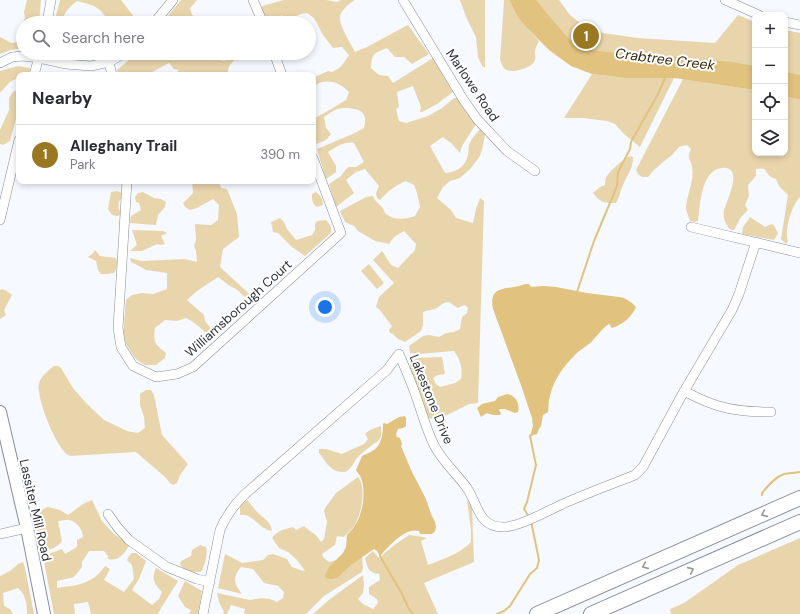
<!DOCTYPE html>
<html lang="en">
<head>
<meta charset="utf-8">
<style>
  body { margin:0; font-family:"DM Sans",sans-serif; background:#f2f2f3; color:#2b2b33 }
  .controls { position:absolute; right:12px; top:12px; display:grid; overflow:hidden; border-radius:8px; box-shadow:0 2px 6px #0003 }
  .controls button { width:36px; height:36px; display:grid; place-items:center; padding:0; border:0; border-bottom:1px solid #e1e1e2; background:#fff; color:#2b2b33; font:20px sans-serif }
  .you { position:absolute; left:325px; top:307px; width:14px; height:14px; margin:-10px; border:3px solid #fff; border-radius:50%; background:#1a73e8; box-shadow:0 0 0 6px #1a73e833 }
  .badge { display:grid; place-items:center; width:26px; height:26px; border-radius:50%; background:#9a7822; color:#fff; font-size:13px; font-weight:700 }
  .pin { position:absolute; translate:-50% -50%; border:2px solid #fff; box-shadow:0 1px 4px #0006 }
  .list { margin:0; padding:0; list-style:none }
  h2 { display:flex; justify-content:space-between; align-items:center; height:52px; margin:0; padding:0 16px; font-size:17px }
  h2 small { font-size:13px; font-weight:400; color:#7c7c81 }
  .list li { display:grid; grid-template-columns:26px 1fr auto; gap:12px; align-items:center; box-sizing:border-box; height:60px; padding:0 16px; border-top:1px solid #e1e1e2 }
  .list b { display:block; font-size:15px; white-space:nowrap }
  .list p { margin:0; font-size:13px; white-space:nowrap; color:#7c7c81 }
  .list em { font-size:13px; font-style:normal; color:#7c7c81 }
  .icon { flex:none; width:22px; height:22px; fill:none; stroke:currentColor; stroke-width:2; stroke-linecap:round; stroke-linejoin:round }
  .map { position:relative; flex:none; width:800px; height:614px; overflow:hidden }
  .search { position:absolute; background:#fff; box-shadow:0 2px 6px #0003; left:16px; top:16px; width:300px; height:44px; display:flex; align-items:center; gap:10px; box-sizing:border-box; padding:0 14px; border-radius:22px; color:#7c7c81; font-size:15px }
  .panel { position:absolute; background:#fff; box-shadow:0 2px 6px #0003; left:16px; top:72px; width:300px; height:112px; border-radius:8px }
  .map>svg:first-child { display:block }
</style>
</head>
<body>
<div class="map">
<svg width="800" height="614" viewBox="0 0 800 614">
  <rect width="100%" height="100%" fill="#f6f9ff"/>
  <!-- green -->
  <path fill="#e8d5ac" d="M27 0H41L39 23H23L25 18 24 12Z
    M60 0H121L139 23H109C101 7 94 5 77 1 69 7 64 13 61 23H54Z
    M181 0H197L190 8 192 15 204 23H162Z
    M284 0H326L337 2 341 0H355C349 4 342 9 340 16 338 24 351 44 355 52L367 47 408 25 429 54 412 64 404 57H395L387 48C373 54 372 53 371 68L379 75 388 76 393 83 433 58 453 92 437 104 422 112H420L421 107 413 86 397 92 399 107 396 109 399 121 406 123 428 116 442 108 454 98H458L476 124 462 146 460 153 451 143 443 137 430 146 445 173C455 172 464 168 467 158 469 154 468 149 469 145 471 139 476 134 480 129L485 134 483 146 480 156 471 168 460 178 450 181 443 187 437 198 451 210 456 218 473 223 476 209 480 198 484 201 478 403 469 404 443 417 432 419 426 417 409 371 411 361C418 356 433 358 442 357L445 374 438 375 433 378 436 384 440 387 455 383 461 379C463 369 460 359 454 351L419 354 410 353 409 346 423 336 429 335 439 337 446 333 454 332 460 329 462 317 467 313 468 308 465 305 462 306 458 308 449 302C444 302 441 305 437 308 433 310 428 310 423 312V325L421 331 405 342 398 339 393 334 390 333 389 330 392 326 379 309 376 307 379 297 394 283 373 260 382 251 391 265 398 268 415 250 416 244 404 231 394 237 389 244 375 241 358 231 354 226 345 222 340 211 366 197 373 196C375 201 377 202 381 206 383 208 384 212 386 214 395 221 406 219 415 216L420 207 417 193 414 185 406 181C396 185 388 191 380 200L377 198 376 193 379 186 365 169 356 172 346 180 354 193 336 207 329 184 341 176 346 169 349 167H356L364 162 354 143C345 141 336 147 328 152L336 166V172L326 179 317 149 355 133 364 128C365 123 366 119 364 115 361 108 345 107 338 109 333 110 329 114 324 117L326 128 331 134 326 140 314 145 313 119 326 112 346 100 349 92C338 81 327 78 313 86V78L328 71 332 72 339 68 343 64 349 55 342 47 333 48 323 35 314 18 307 13 301 14 289 19 281 15 280 23H269L267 19 261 11 262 6Z
    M460 0H485V68L482 66 478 57 476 37 466 17Z
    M504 0H509L517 16 523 24 539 41C538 43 536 47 535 50 534 54 537 58 534 62 530 68 514 73 507 70 503 69 502 64 500 60Z
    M523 0H559L570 15 588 29 603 33 638 38 715 43 738 15 755 22V78L587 60Z
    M785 30 800 33V87L785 84Z
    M0 37 12 43 23 41V48L11 50 0 54Z
    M137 53H215L217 57 223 61 232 59 238 53H244C237 59 225 64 229 75H174L179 70 174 69 169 63 147 75H119L117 70Z
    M18 66 30 68 29 74 19 75V77L10 82 0 93V71Z
    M592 74 626 78H674L640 147 624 134 615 124 607 121 583 118H564Z
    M683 79 755 90V153H785V96L800 100V197C792 205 784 230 788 241L786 244 781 239 788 195 779 186 776 179C774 178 772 178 770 176 763 170 769 167 756 169V176L748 185 749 196 745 205 748 210 741 217 734 230C730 230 728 228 727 225 724 221 723 215 724 210 727 200 745 165 721 168 701 171 700 205 698 221L695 222 690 221C689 217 687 213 686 209 686 195 695 181 692 167 691 158 686 159 691 149L687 145 679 147 672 155 663 162 653 171 648 177H642L638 174 636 170Z
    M19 89V108L10 141 3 145 0 144V130L9 110V98L13 92Z
    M630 156 633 157C633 170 627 174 623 185 620 191 620 197 616 203 605 203 600 203 593 193L600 187 605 185C605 182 605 178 607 176 612 169 623 159 630 156Z
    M192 181H219L221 188 227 189 237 214 239 237 223 249 220 267 257 301 252 303 236 289 230 286 218 277 197 291 187 300 204 315 205 321 217 336 215 338H211C203 330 196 323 186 318L177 321 165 320 155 328C153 343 155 344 166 353L165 358 156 365H145L137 360 134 357 126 344 123 335 126 300 132 295 142 293 153 294 167 289V273L146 270 141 267 131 262 130 258 142 261 185 259 197 262 196 251 194 246 196 240 195 224 211 225 218 220 219 205 213 199 197 208 190 210 185 207 183 203 193 193Z
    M117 191 122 193V198C116 203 119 209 121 215L117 216 112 215 108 209 111 192Z
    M143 192 154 198 161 199 166 202 165 207 158 215 156 225 130 223 131 216 141 210 139 203 136 202 135 197 138 193Z
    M316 192C320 195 323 199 323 205L317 207C312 203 312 200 312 194Z
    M750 217 765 227 769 225 773 224 778 233 774 240 742 234 743 227Z
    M280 218 284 222 287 229 296 240 312 235 315 230V224L317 221 326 220C330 224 332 227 331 233L305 256 292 247 278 233 273 232 271 222Z
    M132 230 163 231 167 233 161 236 165 244 161 245 157 244 142 251H130L131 250 137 245Z
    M95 250 100 256 116 258C118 264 117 268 114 273L107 274H101L98 270 96 261 88 257 93 253Z
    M369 264 384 283 377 289 361 271Z
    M2 289 7 291 12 295 4 310 6 315 0 319V290Z
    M54 366H58L61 368 73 388 86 403 104 420 127 431 138 433 145 428 144 417 140 405V394L146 390H151L154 395 162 435 188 464 180 475 177 483 173 485 170 483 165 477 136 452 70 456C57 452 35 395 39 383 41 376 49 370 54 366Z
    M381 426C381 431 382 435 380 438 377 443 374 443 371 446 366 450 360 454 357 458 353 463 350 473 342 472 330 472 325 460 319 453V449H326L342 454 364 444 368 439 365 434C370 429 375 428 381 426Z
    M358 477C367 487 361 516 354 526 351 530 347 534 344 537L337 536 335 545 322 554 323 557 329 562 341 559 362 557 363 568 362 572 324 596 306 614H244L245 609 231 605 227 614H223L224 612 219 602 217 593 250 600 262 598 270 599 277 602 283 598 284 592 278 586 264 583 253 569 241 567C232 578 234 583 242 594L218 588 225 554 242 563 263 560 268 555 273 554 287 559 292 567 300 570 305 571 297 560 288 552 279 548 272 538C277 530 286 529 293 527L296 530 304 526C311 533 316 533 321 542L324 539 327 522 324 511 325 508 336 493Z
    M92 500 102 521 114 534 130 545C124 553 119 562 108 559V556L104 551H89L82 562V567L74 577 57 581V588C67 586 79 586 88 581 95 578 101 572 105 566L110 569 104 580 124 592 134 579 132 565 127 560 129 556 132 553H136L146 561 139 579 132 590 152 605 159 599 162 592C154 583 151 580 156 568L178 581 158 613 159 614H91L88 602 74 604 75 614H54L43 556 62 549 65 554 77 547V540L83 537C83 529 76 521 69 520 66 519 61 521 58 521L62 541C57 548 49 550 41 552L33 514 48 507 60 510 68 515C76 510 82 503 92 500Z
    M247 500C251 504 254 509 258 513 265 519 271 522 272 531 272 531 266 530 266 529 257 525 251 513 240 515V506Z
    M467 500 472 507 474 562 424 583 438 614H313L330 599 363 575 364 585 363 593 358 599 363 604 373 609 378 603 377 599 369 594V587L380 580 379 574C368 572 368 569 365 558L373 551 379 558 393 546 409 535C415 536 421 536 427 538L421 541 428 565C443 559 460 554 471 542V530Z
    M800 538V614H671L670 609 684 603 738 565Z
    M200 545 206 547C208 555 205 564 201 572 192 572 185 573 180 564L181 561 191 556 192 550Z
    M23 562 25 568 34 614H27C27 604 26 595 18 588L3 593 4 606 10 609 13 614H1L0 613V576L10 571 18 564Z
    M185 581 202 591 198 614H189L191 610 185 607 178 596Z"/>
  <!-- water -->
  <path fill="#e1c27e" d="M509 0H536L549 16 569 39 589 50 627 54 654 55 731 62 755 66V90L674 78H626L592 74 571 66 549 50 523 24 517 16Z
    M785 72 800 75V100L785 96Z
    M525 284H529L531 287 543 286 556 287 587 293 619 297 624 298 632 303 636 307C632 317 622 325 612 328L609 324C600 330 596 338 589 344 584 348 578 351 574 356 563 367 553 381 550 396 548 401 549 407 548 412L543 415 541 426 539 429 537 434 530 436 533 426 532 418 521 385 493 309C488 283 509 291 525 284Z
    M507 394C516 395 520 404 518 412L515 413 505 409H500L499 410 501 413 500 415H493L487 413 481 417 477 408 482 404 495 401 498 397Z
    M405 416 406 419V426L403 428 398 429 396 434 397 437 400 438 402 444 401 446 411 470 426 499 431 514 435 522 436 527 435 531 432 534H420L419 531C405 527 389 546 380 556L377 551 374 549 351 565 337 578 331 579 326 578 325 575 330 566 343 553 346 547 347 535C351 531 354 527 357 522 363 512 366 489 361 478 360 475 357 472 356 470L362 456C365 454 370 453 374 450 382 444 383 433 383 424L384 423 387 424 399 417Z"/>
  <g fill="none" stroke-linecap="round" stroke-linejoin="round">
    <!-- stream -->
    <path stroke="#e1c27e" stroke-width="2" d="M577 292 594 241 617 186 618 172 630 149 631 142 658 94 666 76
      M762 495V493C768 486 775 477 784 474 789 473 795 473 800 472
      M529 517 524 509 527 502 536 465 530 436 532 434
      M380 553V556L402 594 409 609 413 614
      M497 614 504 611 510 606 530 574 537 568 539 560 531 521"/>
    <!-- minor casing -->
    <g stroke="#868d9b" stroke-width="10">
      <path id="minor" d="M253 0 263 23
        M403 0 463 99 477 119 507 151 535 171
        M725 0 759 15
        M785 22 800 25
        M47 23 51 0
        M154 23 173 0
        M274 53 282 75
        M109 62 112 75
        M0 63 12 57 23 56 39 58 66 64 91 66 109 62 125 53
        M34 75 40 53
        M127 181 118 328 121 347 133 366 156 377 177 374 193 367 341 233 313 158
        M0 220 19 140
        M691 227 800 253
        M399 354C406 370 413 386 418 402 423 416 427 431 434 445 442 461 456 473 467 488 478 504 478 527 503 527 520 527 549 510 565 503 588 493 612 484 635 475L643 467 683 393 719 332 732 310 739 294 756 242
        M684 391C694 396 703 401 713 404 731 411 752 412 771 412
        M108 514 118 528 129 540 167 567 197 579 210 582
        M0 534 27 528
        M203 614 220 530C226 516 234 505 244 495L387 370 399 354"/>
    </g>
    <!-- major casing -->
    <g stroke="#868d9b" stroke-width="14">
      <path id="major" d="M0 412 27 528 44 614"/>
    </g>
    <!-- highway casing -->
    <g stroke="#868d9b" stroke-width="16">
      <path id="highway" d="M537 614 800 498
        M591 614 800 522"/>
    </g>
    <!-- minor -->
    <use href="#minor" stroke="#fff" stroke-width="9"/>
    <!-- major -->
    <use href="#major" stroke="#fff" stroke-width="12"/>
    <!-- highway -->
    <use href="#highway" stroke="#fff" stroke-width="14"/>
  </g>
  <!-- one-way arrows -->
  <defs><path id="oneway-chevron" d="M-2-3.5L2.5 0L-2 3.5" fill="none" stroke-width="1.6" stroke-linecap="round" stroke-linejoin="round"/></defs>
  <g stroke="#97989c">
    <use href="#oneway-chevron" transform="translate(764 514) rotate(156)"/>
    <use href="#oneway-chevron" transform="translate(645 566) rotate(156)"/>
    <use href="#oneway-chevron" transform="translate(691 570) rotate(-24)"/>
  </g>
  <g text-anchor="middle" stroke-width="4" stroke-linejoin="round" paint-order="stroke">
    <!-- street labels -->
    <g font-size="13" fill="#2f3238" stroke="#fff">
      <text transform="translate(473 85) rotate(56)" y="5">Marlowe Road</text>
      <text transform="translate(238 308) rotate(-42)" y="5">Williamsborough Court</text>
      <text transform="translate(432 399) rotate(68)" y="5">Lakestone Drive</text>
      <text transform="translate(36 510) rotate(77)" y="5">Lassiter Mill Road</text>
    </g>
    <!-- water labels -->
    <g font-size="14" font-style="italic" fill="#3a2d0f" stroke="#fff">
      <text transform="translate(665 59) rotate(7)" y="5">Crabtree Creek</text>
    </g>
  </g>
</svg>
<div class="controls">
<button>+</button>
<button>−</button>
<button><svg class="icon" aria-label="locate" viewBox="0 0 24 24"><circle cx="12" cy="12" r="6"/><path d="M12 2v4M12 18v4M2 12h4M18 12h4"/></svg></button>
<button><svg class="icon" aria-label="layers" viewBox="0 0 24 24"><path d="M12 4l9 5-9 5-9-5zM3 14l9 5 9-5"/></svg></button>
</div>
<div class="you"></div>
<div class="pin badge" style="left:586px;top:36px">1</div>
<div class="search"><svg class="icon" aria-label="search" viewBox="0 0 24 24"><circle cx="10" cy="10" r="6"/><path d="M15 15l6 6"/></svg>Search here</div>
<section class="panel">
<h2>Nearby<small></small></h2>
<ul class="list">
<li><span class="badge">1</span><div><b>Alleghany Trail</b><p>Park</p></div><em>390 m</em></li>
</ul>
</section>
</div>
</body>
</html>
